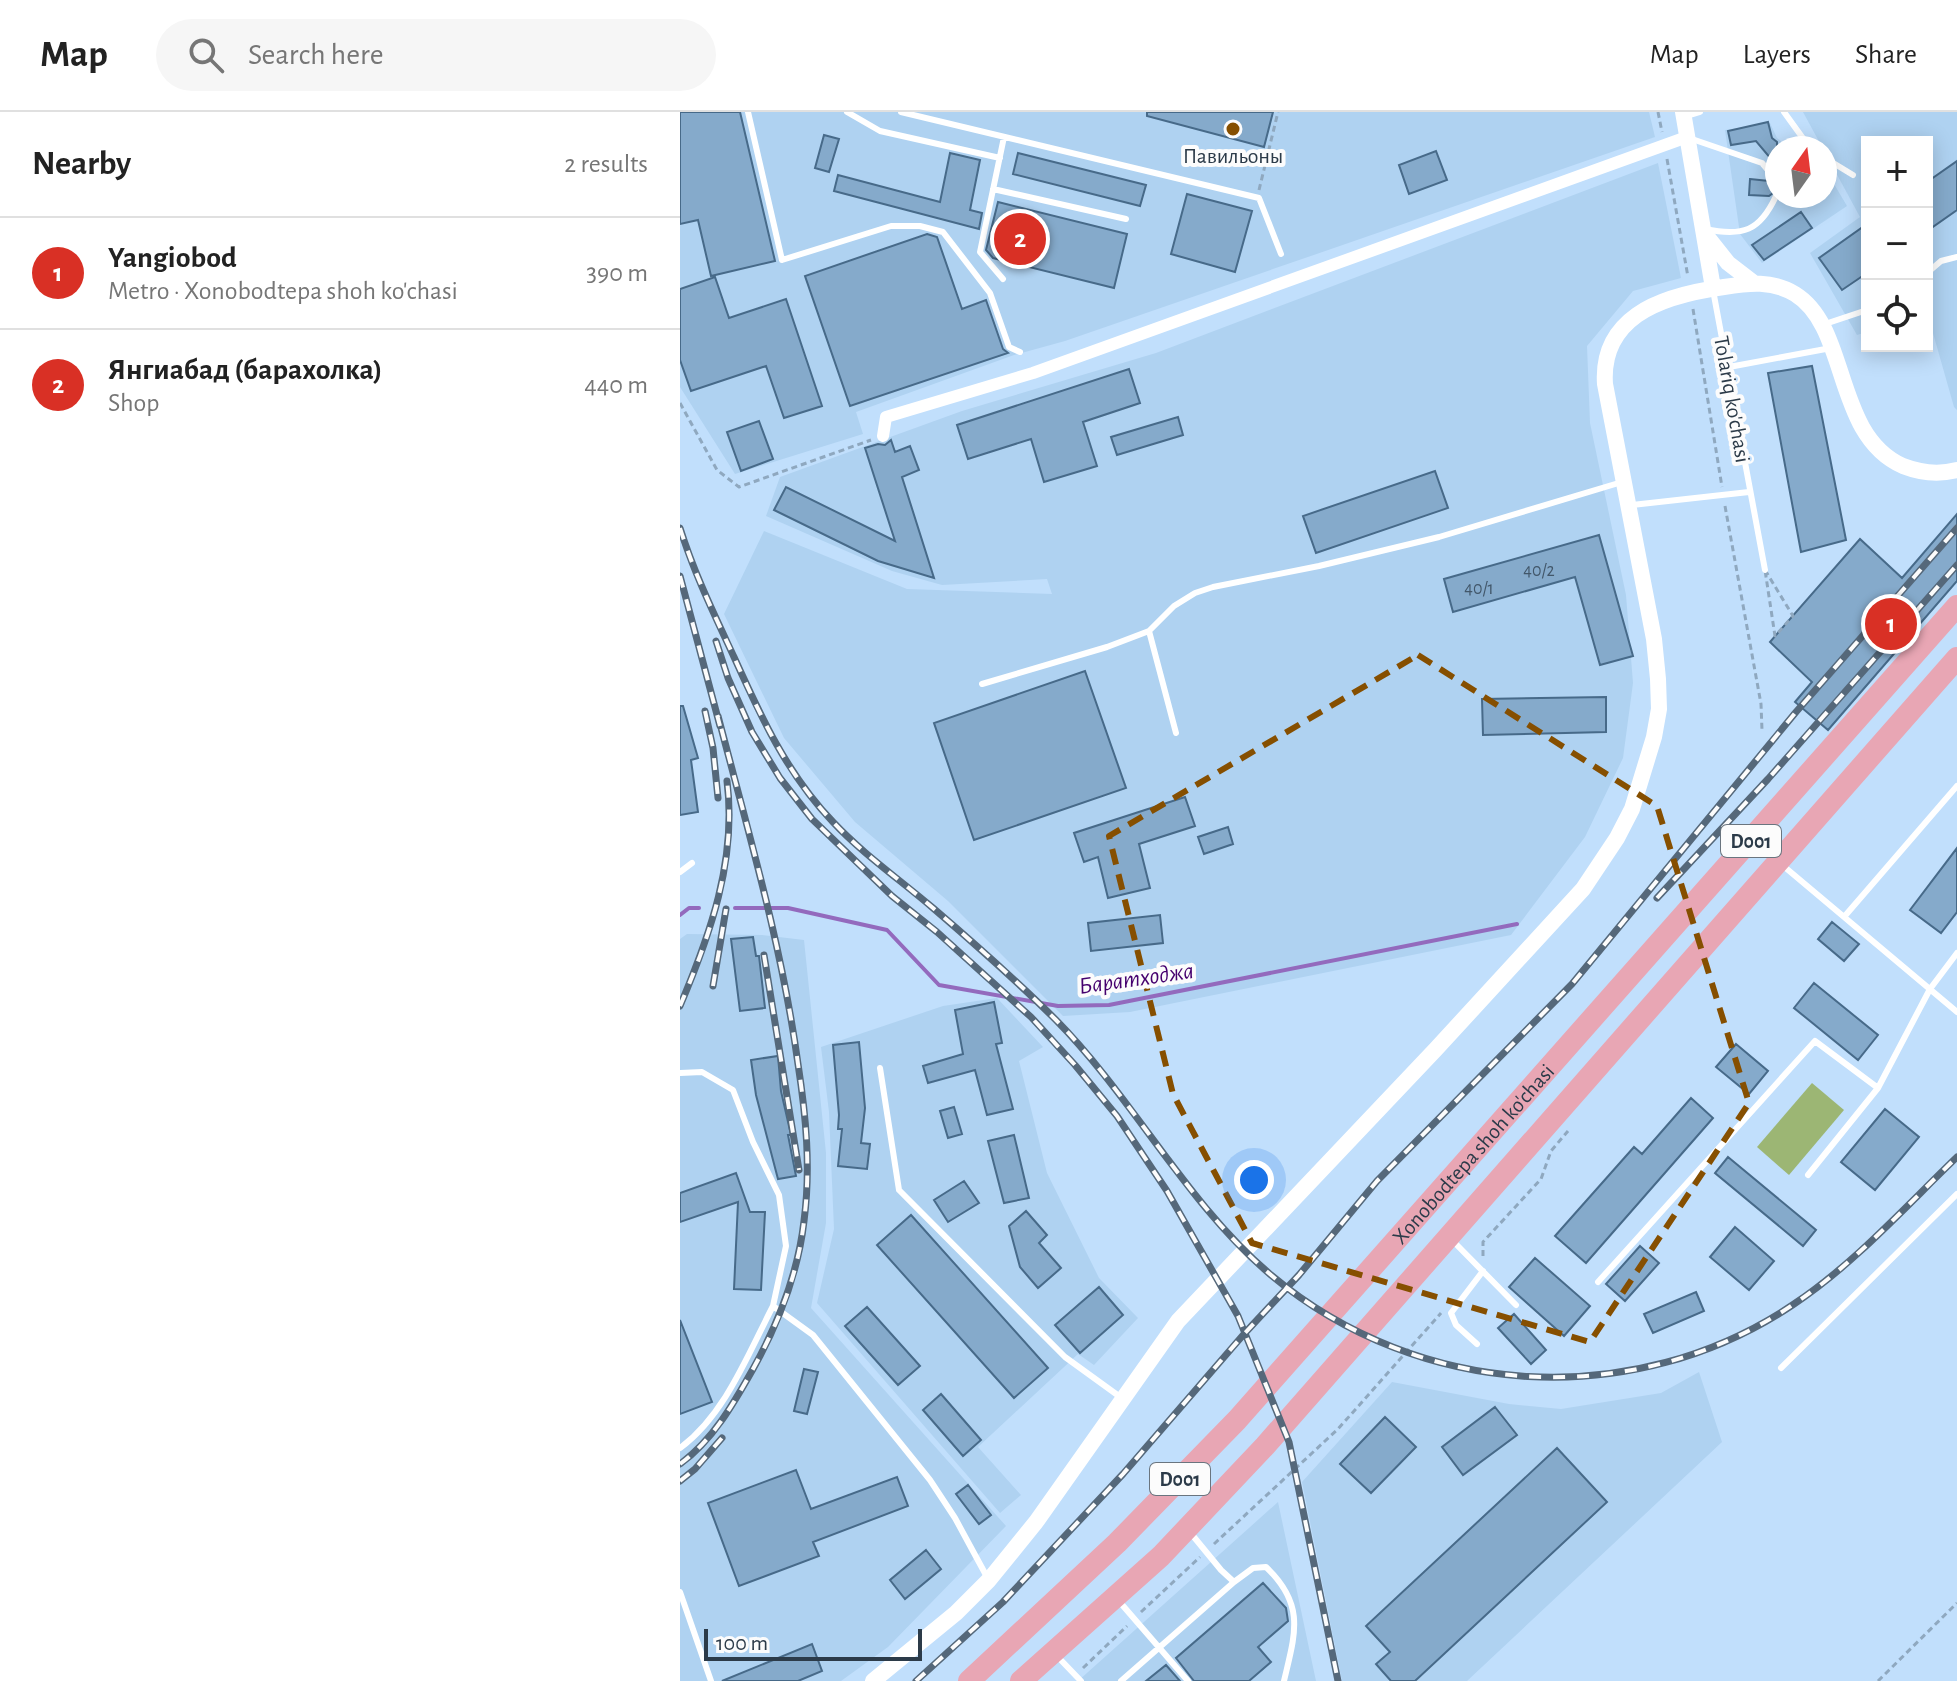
<!DOCTYPE html>
<html lang="en">
<head>
<meta charset="utf-8">
<style>
  body { margin:0; font-family:"Alegreya Sans",sans-serif; background:#f6f6f6; color:#222 }
  .controls { position:absolute; right:24px; top:24px; display:grid; overflow:hidden; border-radius:0px; box-shadow:0 4px 20px #0003 }
  .controls button { width:72px; height:72px; display:grid; place-items:center; padding:0; border:0; border-bottom:2px solid #e0e0e0; background:#fff; color:#222; font:40px sans-serif }
  .compass { position:absolute; left:1085px; top:24px; width:72px; height:72px; border-radius:50%; background:#fff; box-shadow:0 4px 20px #0003; rotate:14deg }
  .scale { position:absolute; left:24px; bottom:20px; width:218px; box-sizing:border-box; padding-left:8px; border:4px solid #2c3b49; border-top:0; font-size:22px; line-height:28px; white-space:nowrap; color:#2c3b49; -webkit-text-stroke:6px #fcfcfc; paint-order:stroke }
  .you { position:absolute; left:574px; top:1068px; width:28px; height:28px; margin:-20px; border:6px solid #fff; border-radius:50%; background:#1a73e8; box-shadow:0 0 0 12px #1a73e833 }
  .badge { display:grid; place-items:center; width:52px; height:52px; border-radius:50%; background:#d93025; color:#fff; font-size:26px; font-weight:700 }
  .pin { position:absolute; translate:-50% -50%; border:4px solid #fff; box-shadow:0 2px 8px #0006 }
  .list { margin:0; padding:0; list-style:none }
  h2 { display:flex; justify-content:space-between; align-items:center; height:104px; margin:0; padding:0 32px; font-size:34px }
  h2 small { font-size:26px; font-weight:400; color:#767676 }
  .list li { display:grid; grid-template-columns:52px 1fr auto; gap:24px; align-items:center; box-sizing:border-box; height:112px; padding:0 32px; border-top:2px solid #e0e0e0 }
  .list b { display:block; font-size:30px; white-space:nowrap }
  .list p { margin:0; font-size:26px; white-space:nowrap; color:#767676 }
  .list em { font-size:26px; font-style:normal; color:#767676 }
  .icon { flex:none; width:44px; height:44px; fill:none; stroke:currentColor; stroke-width:2; stroke-linecap:round; stroke-linejoin:round }
  .map { position:relative; flex:none; width:1277px; height:1569px; overflow:hidden }
  header { display:flex; align-items:center; gap:48px; box-sizing:border-box; height:112px; padding:0 40px; background:#fff; border-bottom:2px solid #e0e0e0 }
  header strong { font-size:38px }
  nav { display:flex; gap:44px; margin-inline-start:auto; font-size:28px }
  .search { width:560px; height:72px; background:#f6f6f6; display:flex; align-items:center; gap:20px; box-sizing:border-box; padding:0 28px; border-radius:44px; color:#767676; font-size:30px }
  main { display:flex }
  aside { flex:1; background:#fff }
  .map>svg:first-child { display:block }
</style>
</head>
<body>
<header>
<strong>Map</strong>
<div class="search"><svg class="icon" aria-label="search" viewBox="0 0 24 24"><circle cx="10" cy="10" r="6"/><path d="M15 15l6 6"/></svg>Search here</div>
<nav><a>Map</a><a>Layers</a><a>Share</a></nav>
</header>
<main>
<aside>
<h2>Nearby<small>2 results</small></h2>
<ul class="list">
<li><span class="badge">1</span><div><b>Yangiobod</b><p>Metro · Xonobodtepa shoh ko'chasi</p></div><em>390 m</em></li>
<li><span class="badge">2</span><div><b>Янгиабад (барахолка)</b><p>Shop</p></div><em>440 m</em></li>
</ul>
</aside>
<div class="map">
<svg width="1277" height="1569" viewBox="0 0 1277 1569">
  <rect width="100%" height="100%" fill="#c1dffc"/>
  <!-- built -->
  <path fill="#afd2f1" d="M0 0H969L975 25 385 229 334 243 176 300 183 322 55 362 0 275Z
    M1123 0H1277V298L1274 295 1247 200V30H1187V220L1177 223 1130 141 1180 105Z
    M1090 11 1097 26 1109 36H1097V84H1145V65L1154 72 1167 94 1082 151 1060 122 1045 18Z
    M978 51 1001 166 953 179 907 234 910 311 946 483 953 571 943 646 905 725 831 823 450 900 383 904 268 789 175 710 104 626 44 502 84 419 227 477 372 482 367 467 262 473 212 459 86 404 100 365 282 299 476 241Z
    M7 822 82 823 124 828 146 1041V1111L131 1196 326 1414 208 1535 161 1569H0V827Z
    M317 886 363 935 339 949 367 1061 419 1166 458 1206 414 1253 398 1242 298 1335 341 1383 320 1401 137 1191 154 1117 149 1000 141 935 263 894Z
    M1019 1260 1042 1330 787 1569H662L622 1370 712 1270 829 1292 881 1297 981 1281Z
    M598 1390 636 1569H398Z"/>
  <!-- green -->
  <path fill="#9cb674" d="M1132 971 1164 998 1109 1063 1077 1035Z"/>
  <g fill="none" stroke-linecap="round" stroke-linejoin="round">
    <!-- stream -->
    <path stroke="#936abd" stroke-width="4" d="M55 796H108L207 818 259 873 378 894 429 893 837 812
      M0 803 9 796H19"/>
  </g>
  <!-- building -->
  <path fill="#85aacb" stroke="#476a89" stroke-width="2" d="M0 0H60L95 149 31 164 18 108 0 112Z
    M467 0H593L584 35 467 4Z
    M1088 10 1092 26 1097 30V54L1076 29 1051 33 1048 19Z
    M144 23 159 27 149 60 135 56Z
    M756 39 767 68 729 82 719 53Z
    M270 41 300 48 290 98 302 101 299 117 154 79 158 63 260 90Z
    M338 41 466 73 460 94 333 62Z
    M1277 49V98L1247 119V70Z
    M1070 67 1089 69 1097 75V78L1089 84 1069 83Z
    M507 82 572 99 555 160 491 142Z
    M318 90 447 122 434 176 313 146 306 138Z
    M1121 100 1132 116 1084 148 1072 133Z
    M1187 112V161L1162 178 1139 146Z
    M247 122 257 125 282 197 306 188 323 237 328 241 170 294 125 164Z
    M35 165 49 206 106 187 142 294 104 306 86 254 11 279 0 248V177Z
    M1132 254 1166 428 1121 440 1088 261Z
    M449 257 460 291 403 310 417 354 364 370 351 327 288 347 277 313Z
    M498 305 503 323 437 343 431 325Z
    M79 309 93 347 61 359 47 320Z
    M211 328 215 340 230 334 239 358 222 365 254 466 198 449 94 398 106 375 215 429 185 336 198 332 205 333Z
    M755 359 768 396 636 441 623 404Z
    M1277 402V469L1148 618 1115 590 1132 570 1090 530 1180 427 1222 466Z
    M919 423 953 544 920 553 895 465 773 500 764 467Z
    M405 559 446 676 294 728 254 611Z
    M926 585V620L803 623 802 587Z
    M0 594H3L18 646 11 648 18 700 0 703Z
    M505 685 515 714 459 732 470 776 428 786 418 745 404 750 394 721Z
    M548 715 553 732 524 742 518 725Z
    M1277 736V800L1261 821 1230 798Z
    M480 803 483 831 411 839 408 811Z
    M1152 810 1179 832 1164 849 1138 827Z
    M73 825 76 844H79L85 896 60 899 51 827Z
    M1134 871 1198 923 1178 948 1114 896Z
    M314 890 322 931 316 932 333 997 307 1003 295 958 248 971 243 954 283 942 275 898Z
    M179 930 185 996 181 1031 190 1032 187 1057 158 1054 162 1017H158L159 1003 153 933Z
    M1056 932 1088 959 1069 982 1036 955Z
    M98 944 101 979 111 1023H108L116 1064 98 1067 76 983 71 948Z
    M1011 986 1033 1006 906 1151 875 1124 954 1035 962 1042Z
    M274 995 282 1022 268 1026 260 999Z
    M1205 997 1239 1025 1195 1078 1161 1050Z
    M334 1023 349 1086 324 1091 308 1029Z
    M1048 1045 1136 1118 1123 1134 1035 1061Z
    M56 1061 70 1100H85L81 1178 54 1177 58 1090 0 1110V1081Z
    M284 1069 299 1091 268 1110 254 1088Z
    M346 1099 367 1123 359 1131 381 1156 358 1176 340 1155 329 1114Z
    M231 1103 368 1256 334 1286 197 1133Z
    M1055 1115 1094 1149 1069 1178 1030 1145Z
    M960 1134 979 1151 945 1189 926 1172Z
    M855 1146 910 1194 884 1224 829 1175Z
    M419 1175 443 1203 400 1241 375 1213Z
    M1016 1180 1024 1199 973 1221 964 1202Z
    M187 1195 240 1254 218 1273 165 1214Z
    M834 1202 866 1238 851 1252 818 1216Z
    M0 1208 32 1290 0 1302Z
    M124 1257 138 1260 127 1302 114 1299Z
    M261 1282 301 1328 283 1344 243 1298Z
    M815 1295 837 1323 783 1363 762 1335Z
    M705 1305 736 1335 691 1381 660 1352Z
    M877 1336 927 1390 735 1569H711L696 1552 710 1540 686 1514Z
    M116 1358 131 1397 217 1365 228 1394 133 1430 139 1444 59 1474 28 1391Z
    M288 1373 311 1403 299 1412 276 1382Z
    M246 1438 261 1457 225 1487 210 1468Z
    M583 1471 606 1496 608 1509 578 1535 591 1550 569 1569H514L496 1546Z
    M132 1532 142 1559 118 1569H42Z
    M486 1553 500 1569H466Z"/>
  <g fill="none" stroke-linecap="round" stroke-linejoin="round">
    <!-- path -->
    <path stroke="#8fa8bf" stroke-width="3" stroke-dasharray="6 4" stroke-linecap="butt" d="M978 0 982 20
      M987 47 1008 165
      M579 78 598 0
      M1013 197 1042 375
      M0 291 37 358 59 375 191 328
      M1045 394 1081 592 1082 618
      M1085 458 1113 504 1095 524Z
      M803 1144V1130L861 1067 871 1039 888 1019
      M534 1432 658 1317 761 1201
      M461 1500 520 1445
      M403 1556 447 1514
      M1198 1569 1277 1491"/>
    <!-- service -->
    <path stroke="#fff" stroke-width="6" d="M68 0 102 148 211 114H240L263 120 310 181 329 235 340 240
      M167 0 200 19 320 46
      M221 0 579 86 601 142
      M1104 0 1130 36
      M1007 4 1020 0
      M1009 26 1082 51 1097 69
      M1145 46 1173 63
      M313 77 446 107
      M1025 117C1063 125 1080 119 1096 84
      M1247 161 1261 149 1277 145
      M323 167 300 140 324 25
      M1033 178 1085 458
      M1142 213 1187 198
      M1049 255 1151 236
      M952 393 1069 380
      M469 519 496 621
      M302 572 427 535 469 519 494 494 515 481 533 475 639 454 759 425 942 370
      M1101 752 1277 900
      M0 760 12 751
      M1164 805 1277 674
      M200 956 219 1078 385 1245 443 1287
      M0 961 22 960 53 978 73 1030 99 1083 106 1134 93 1194 133 1223 250 1368 275 1406 307 1465
      M1128 1063 1198 976 1250 877 1277 841
      M771 1127 836 1193
      M918 1170 1135 929 1198 976
      M797 1232 776 1213 771 1201 803 1159
      M1101 1256 1277 1082
      M0 1336C45 1303 68 1242 93 1194
      M509 1419 541 1458 554 1470 573 1456 586 1455C626 1493 615 1522 604 1569
      M0 1480 31 1569
      M438 1488 508 1569
      M376 1543 401 1569
      M441 1569 554 1470"/>
    <!-- minor -->
    <path stroke="#fff" stroke-width="12" d="M203 324 206 305 353 261 1007 25"/>
    <!-- tertiary -->
    <path stroke="#fff" stroke-width="16" d="M1003 0 1033 176
      M1025 122 1048 151 1074 171
      M193 1569 276 1501 309 1468 356 1410 498 1209 756 937 903 777 937 726 952 697 974 625 979 597 978 567 974 527 925 272C923 243 933 220 957 203 981 186 1015 179 1044 175 1069 171 1092 168 1115 182 1170 216 1153 323 1223 354 1241 361 1258 363 1277 358"/>
    <!-- trunk -->
    <g stroke="#e8a6b4" stroke-width="22">
      <path id="s1" d="M289 1569 437 1431 557 1308 1277 494"/>
      <path d="M341 1569 481 1444 585 1334 1277 546"/>
    </g>
    <!-- rail casing -->
    <g stroke="#55687a" stroke-width="7">
      <path id="rail" d="M0 416C14 461 34 502 54 545 81 605 107 662 153 710 183 742 219 767 253 796 295 832 337 869 376 908 454 987 506 1091 591 1163 739 1287 954 1300 1114 1192 1174 1152 1225 1095 1277 1045
        M0 464 40 614
        M36 529 48 566 72 620 100 666 132 707 212 784 257 820 351 905 395 953 437 1004 487 1079 558 1204 609 1330 658 1569
        M25 599 33 636 38 686
        M977 786 1088 667 1277 453
        M84 843 119 1058
        M33 874 46 797
        M0 894C30 823 57 748 47 669
        M0 1352C33 1328 54 1291 73 1257 99 1210 118 1162 124 1109 131 1056 126 1004 118 952 102 834 68 719 38 604
        M0 1369 15 1357 42 1326
        M236 1569 323 1490 443 1362 564 1222 619 1163 697 1069 892 872 1116 600 1277 416"/>
    </g>
    <!-- rail -->
    <use href="#rail" stroke="#fcfcfc" stroke-width="4" stroke-dasharray="12" stroke-linecap="butt"/>
  </g>
  <!-- marked area -->
  <path fill="none" stroke="#864f00" stroke-width="6" stroke-dasharray="16 10" stroke-linejoin="round" d="M738 543 977 694 1069 991 910 1230 572 1131 493 982 429 724Z"/>
  <!-- markers -->
  <circle fill="#864f00" stroke="#fcfcfc" stroke-width="3" cx="553" cy="17" r="8"/>
  <g text-anchor="middle" stroke-width="8" stroke-linejoin="round" paint-order="stroke">
    <!-- number labels -->
    <g font-size="18" fill="#42576a">
      <text x="859" y="464">40/2</text>
      <text x="799" y="482">40/1</text>
    </g>
    <!-- shield labels -->
    <g fill="#fcfcfc" stroke="#6a757f" stroke-width="2">
      <rect x="1041" y="713" width="60" height="32" rx="6"/>
      <rect x="470" y="1351" width="60" height="32" rx="6"/>
    </g>
    <g font-size="20" font-weight="bold" fill="#2c3b49">
      <text x="1071" y="736">D001</text>
      <text x="500" y="1374">D001</text>
    </g>
    <!-- poi labels -->
    <g font-size="22" fill="#2c3b49" stroke="#fcfcfc">
      <text x="553" y="51">Павильоны</text>
    </g>
    <!-- street labels -->
    <g font-size="22" fill="#2c3b49" stroke="#fcfcfc">
      <text transform="translate(1053 287) rotate(80)" y="8">Tolariq ko'chasi</text>
      <text dy="8" stroke="none"><textPath href="#s1" startOffset="730">Xonobodtepa shoh ko'chasi</textPath></text>
    </g>
    <!-- water labels -->
    <g font-size="24" font-style="italic" fill="#45016e" stroke="#fcfcfc">
      <text transform="translate(456 866) rotate(-8)" y="8">Баратходжа</text>
    </g>
  </g>
</svg>
<div class="controls">
<button>+</button>
<button>−</button>
<button><svg class="icon" aria-label="locate" viewBox="0 0 24 24"><circle cx="12" cy="12" r="6"/><path d="M12 2v4M12 18v4M2 12h4M18 12h4"/></svg></button>
</div>
<svg class="compass" viewBox="-18 -18 36 36"><path d="M0-13l5 13h-10z" fill="#e53935"/><path d="M0 13l5-13h-10z" fill="#767676"/></svg>
<div class="scale">100 m</div>
<div class="you"></div>
<div class="pin badge" style="left:1211px;top:512px">1</div>
<div class="pin badge" style="left:340px;top:127px">2</div>
</div>
</main>
</body>
</html>
